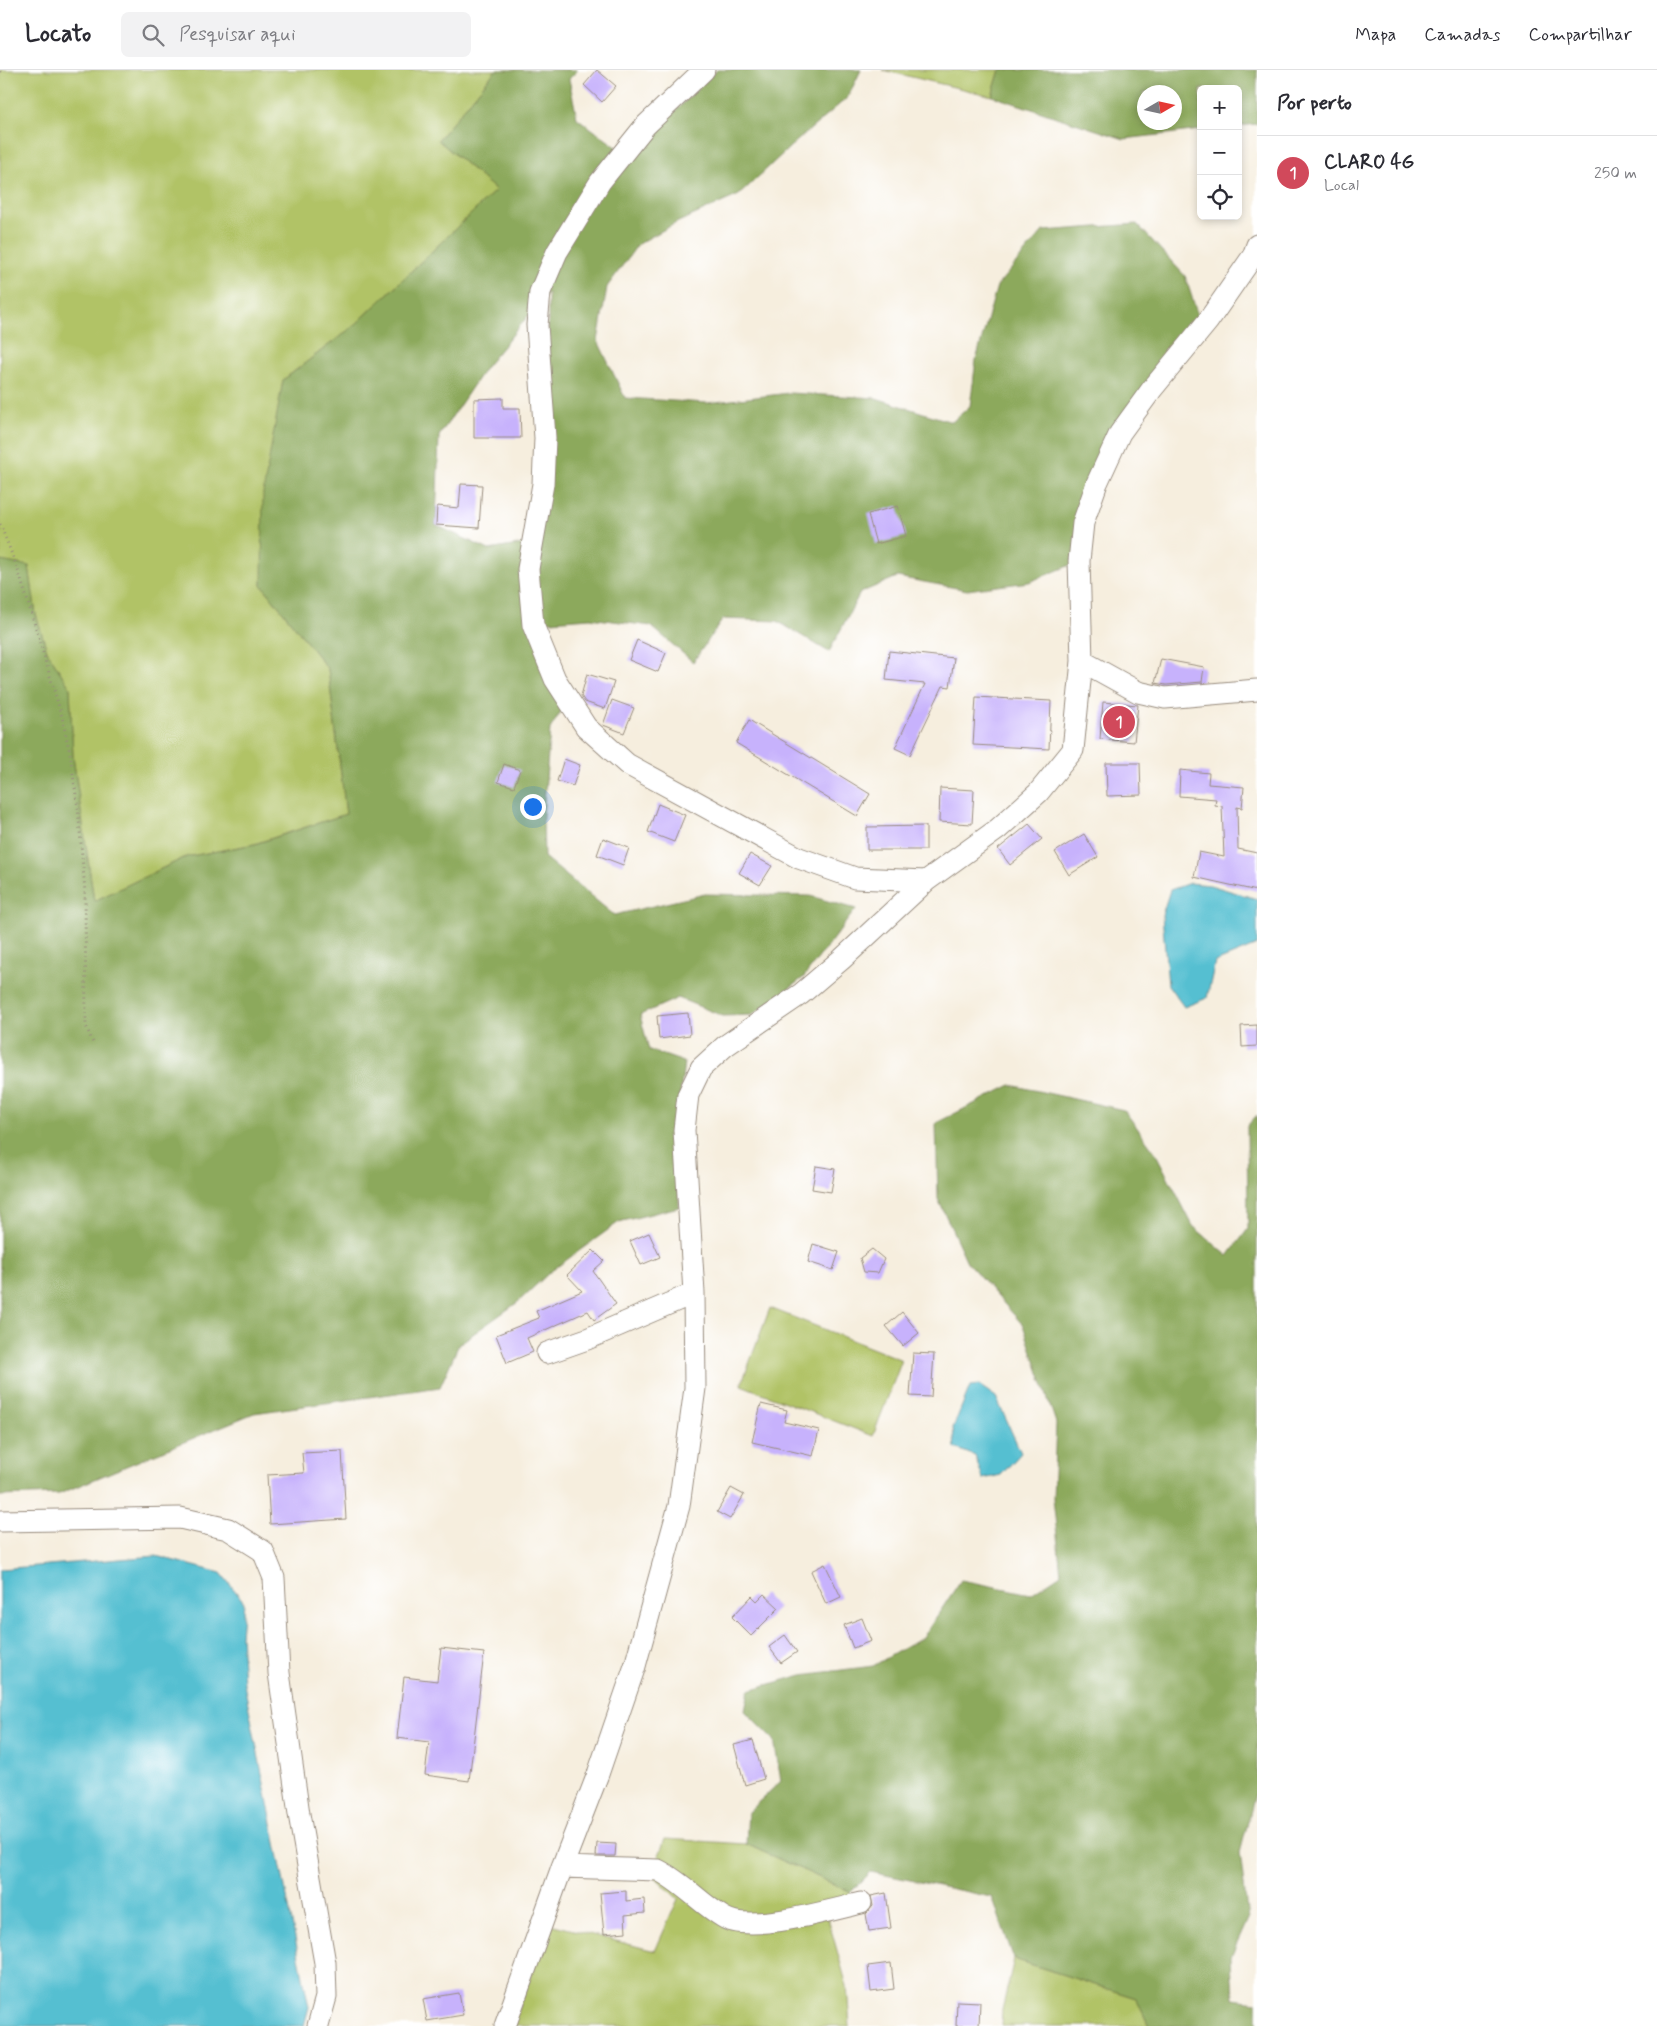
<!DOCTYPE html>
<html lang="pt">
<head>
<meta charset="utf-8">
<style>
  body { margin:0; font-family:Mynerve,sans-serif; background:#f2f2f3; color:#2b2b33 }
  .controls { position:absolute; right:15px; top:15px; display:grid; overflow:hidden; border-radius:8px; box-shadow:0 2px 8px #0003 }
  .controls button { width:45px; height:45px; display:grid; place-items:center; padding:0; border:0; border-bottom:1px solid #e1e1e2; background:#fff; color:#2b2b33; font:25px sans-serif }
  .compass { position:absolute; left:1137px; top:15px; width:45px; height:45px; border-radius:50%; background:#fff; box-shadow:0 2px 8px #0003; rotate:81deg }
  .you { position:absolute; left:532px; top:736px; width:18px; height:18px; margin:-12px; border:4px solid #fff; border-radius:50%; background:#1a73e8; box-shadow:0 0 0 8px #1a73e833 }
  .badge { display:grid; place-items:center; width:32px; height:32px; border-radius:50%; background:#d1495b; color:#fff; font-size:16px; font-weight:700 }
  .pin { position:absolute; translate:-50% -50%; border:2px solid #fff; box-shadow:0 1px 5px #0006 }
  .list { margin:0; padding:0; list-style:none }
  h2 { display:flex; justify-content:space-between; align-items:center; height:65px; margin:0; padding:0 20px; font-size:21px }
  h2 small { font-size:16px; font-weight:400; color:#7c7c81 }
  .list li { display:grid; grid-template-columns:32px 1fr auto; gap:15px; align-items:center; box-sizing:border-box; height:75px; padding:0 20px; border-top:1px solid #e1e1e2 }
  .list b { display:block; font-size:19px; white-space:nowrap }
  .list p { margin:0; font-size:16px; white-space:nowrap; color:#7c7c81 }
  .list em { font-size:16px; font-style:normal; color:#7c7c81 }
  .icon { flex:none; width:28px; height:28px; fill:none; stroke:currentColor; stroke-width:2; stroke-linecap:round; stroke-linejoin:round }
  .map { position:relative; flex:none; width:1257px; height:1956px; overflow:hidden }
  header { display:flex; align-items:center; gap:30px; box-sizing:border-box; height:70px; padding:0 25px; background:#fff; border-bottom:1px solid #e1e1e2 }
  header strong { font-size:24px }
  nav { display:flex; gap:28px; margin-inline-start:auto; font-size:18px }
  .search { width:350px; height:45px; background:#f2f2f3; display:flex; align-items:center; gap:12px; box-sizing:border-box; padding:0 18px; border-radius:8px; color:#7c7c81; font-size:19px }
  main { display:flex }
  aside { flex:1; background:#fff }
  .map>svg:first-child { display:block }
</style>
</head>
<body>
<header>
<strong>Locato</strong>
<div class="search"><svg class="icon" aria-label="search" viewBox="0 0 24 24"><circle cx="10" cy="10" r="6"/><path d="M15 15l6 6"/></svg>Pesquisar aqui</div>
<nav><a>Mapa</a><a>Camadas</a><a>Compartilhar</a></nav>
</header>
<main>
<div class="map">
<svg width="1257" height="1956" viewBox="0 0 1257 1956">
  <rect width="100%" height="100%" fill="#fff"/>
  <filter id="ink" filterUnits="userSpaceOnUse"><feTurbulence type="fractalNoise" baseFrequency=".02" numOctaves="2"/><feDisplacementMap in="SourceGraphic" scale="10" xChannelSelector="R" yChannelSelector="G"/><feConvolveMatrix kernelMatrix="1 2 1 2 8 2 1 2 1" color-interpolation-filters="sRGB"/></filter>
  <filter id="wash" filterUnits="userSpaceOnUse"><feTurbulence type="fractalNoise" baseFrequency=".0096" numOctaves="4" result="noise"/><feDisplacementMap in="SourceGraphic" scale="20" xChannelSelector="R" yChannelSelector="G"/><feGaussianBlur stdDeviation="1.12" result="paint"/><feColorMatrix in="noise" values="0 0 0 0 0 0 0 0 0 0 0 0 0 0 0 0 0 1.4 0 .05"/><feComposite in="paint" operator="in"/></filter>
  <g filter="url(#wash)">
    <rect width="100%" height="100%" fill="#f6eede"/>
    <!-- green -->
    <path fill="#b1c366" stroke="#767642" d="M0 0H496L438 70 496 120 355 255 283 310 262 515 328 599 346 744 254 774 186 787 94 831 73 687 70 618 47 581 36 545 29 497 0 491Z
      M882 0H1000L992 26Z
      M770 1238 902 1290 873 1366 741 1315Z
      M665 1769 746 1774 851 1822 827 1845 847 1916 850 1956H512L550 1854 655 1881 678 1829 652 1804Z
      M1014 1889 1136 1928 1149 1956H1001L1002 1940Z"/>
    <!-- forest -->
    <path fill="#8ca95b" stroke="#646a3c" fill-rule="evenodd" d="M496 0H578L569 9 577 48 629 86 717 0H861L848 27 791 76 739 125 676 153 638 174 615 206 607 217 598 271 625 328 707 333 789 323 876 328 952 352 970 336 976 290 997 216 1043 161 1137 154 1185 206 1201 255 1116 360 1073 494 1029 512 967 520 897 507 860 523 829 582 777 551 723 549 693 592 651 556 590 548 538 552 572 624 550 659 543 747 544 787 614 845 705 824 810 826 856 839 803 908 752 945 723 946 678 928 640 945 649 980 684 992 679 1035V1137L619 1152 550 1202 518 1232 459 1274 440 1317 254 1343 59 1424 0 1426V491L29 496 36 545 47 581 70 618 73 687 94 831 186 787 255 774 346 744 328 599 262 515 263 423 283 310 355 255 496 120 438 70ZM548 222V307L535 472 489 480 436 455 439 366 485 298Z
      M1000 0H1257V54L1238 56V19H1201V60L1124 69 992 26ZM1144 22H1174V52H1144Z
      M1011 1015 1124 1040 1155 1082 1193 1156 1228 1186 1248 1159 1247 1056 1257 1045V1717L1240 1783 1248 1849 1231 1887 1233 1929 1257 1932V1956H1149L1136 1928 1014 1889 992 1827 871 1802 851 1822 746 1774 748 1742 781 1711 774 1670 745 1641 749 1620 802 1605 873 1596 923 1567 961 1510 1031 1524 1061 1504 1053 1428 1056 1353 1023 1255 967 1192 938 1129 936 1053Z"/>
    <!-- water -->
    <path fill="#55bfd1" stroke="#487478" d="M1190 813 1210 815 1257 829V875L1215 892 1207 928 1184 937 1168 915 1162 845 1170 820Z
      M979 1315 996 1327 1021 1383 1001 1405 983 1409 975 1386 955 1378 953 1358 970 1316Z
      M156 1486 221 1503 244 1532 241 1566 244 1614 309 1937 304 1956H0V1499Z"/>
    <g id="blocks">
      <!-- building -->
      <path fill="#c7b2fc" d="M597 0 616 16 602 32 584 15Z
        M503 328V338H520L521 368H474V329Z
        M461 414 482 415 479 458 436 455 437 436 459 438Z
        M898 436 906 466 876 474 868 444Z
        M637 570 666 583 658 602 629 590Z
        M889 581 954 588 950 617 943 616 910 685 895 678 925 614 886 610Z
        M1161 589 1204 597 1202 612 1166 615 1155 613Z
        M587 604 614 612 605 639 585 632 581 626Z
        M976 627 1051 631 1049 679 973 675Z
        M612 630 634 638 624 663 603 655Z
        M1103 632 1138 635 1134 672 1100 669Z
        M749 650 870 724 857 746 736 673Z
        M564 689 580 695 573 716 557 711Z
        M1106 693H1140L1141 725 1107 726Z
        M504 694 520 700 514 717 498 712Z
        M1180 700 1209 703 1208 714 1244 717 1242 738 1237 737 1238 779 1257 783V821L1194 807 1199 782 1224 787 1222 736 1215 735 1216 729 1179 726Z
        M940 718 974 720 972 754 939 752Z
        M658 734 685 745 674 772 648 762Z
        M1029 754 1042 769 1010 795 998 779Z
        M926 756V780H867V757Z
        M1084 764 1098 787 1069 805 1055 782Z
        M603 768 629 778 623 795 597 785Z
        M750 784 772 796 760 815 739 803Z
        M688 943 690 965 659 969 657 946Z
        M1257 955V976L1242 977 1241 956Z
        M816 1096 835 1099 831 1122 812 1119Z
        M649 1163 660 1187 641 1195 630 1171Z
        M813 1174 839 1182 833 1200 808 1192Z
        M872 1179 884 1189 878 1203 864 1202 860 1188Z
        M593 1180 604 1191 593 1201 616 1234 594 1250 588 1241 527 1268 533 1282 507 1293 496 1265 539 1248 536 1241 582 1221 567 1205Z
        M902 1242 919 1263 903 1276 886 1256Z
        M913 1283 934 1284 931 1327 910 1326Z
        M761 1334 787 1340 784 1352 819 1360 813 1386 752 1372Z
        M342 1381 346 1449 270 1454 267 1405 304 1403 302 1383Z
        M731 1418 744 1425 730 1449 717 1442Z
        M825 1494 841 1527 826 1534 811 1501Z
        M764 1524 779 1538 751 1566 732 1547 752 1526 757 1531Z
        M862 1548 871 1571 853 1578 844 1555Z
        M785 1565 797 1582 781 1593 769 1577Z
        M441 1578 484 1583 469 1711 425 1705 429 1672 397 1668 404 1607 437 1611Z
        M753 1670 764 1709 745 1715 734 1675Z
        M597 1773 616 1774 615 1786H596Z
        M626 1821V1831L644 1829 645 1843 625 1845 626 1862 604 1864 600 1823Z
        M886 1823 891 1858 869 1861 866 1844 873 1836 871 1826Z
        M891 1893 894 1919 871 1922 868 1896Z
        M459 1923 463 1945 427 1951 423 1929Z
        M957 1931 980 1932 979 1956H956Z"/>
    </g>
  </g>
  <g filter="url(#ink)">
    <use href="#blocks" fill-opacity="0" stroke="#988c7e" stroke-width="1"/>
    <g fill="none" stroke-linecap="round" stroke-linejoin="round">
      <!-- minor casing -->
      <g stroke="#988c7e" stroke-width="23">
        <path id="minor" d="M704 0 645 56 600 112 557 182 540 222 537 255 545 368 543 414 528 499 533 555 555 609 586 657 627 694 799 788 855 808 926 811
          M1082 591 1138 622 1165 628 1257 620
          M547 1283 587 1269 694 1223
          M0 1451 180 1448 228 1459 263 1481 274 1508 279 1603 299 1744 325 1893 326 1927 318 1956
          M562 1797 658 1800C682 1812 700 1833 723 1847 748 1864 831 1840 861 1833
          M505 1956 562 1797 598 1704 635 1596 679 1436 695 1318 694 1223 684 1060 688 1025 701 998 725 976 801 924 842 889 926 811 998 759 1038 723 1073 680 1082 591 1079 491 1083 453 1097 413 1120 363 1152 319 1208 251 1253 186 1257 175"/>
      </g>
      <!-- path -->
      <path stroke="#988c7e" stroke-width="3" stroke-dasharray="1 4" stroke-linecap="butt" d="M0 2 1 0
        M0 454 17 497 32 545 62 647 70 684 78 738 85 821 86 956 94 975"/>
      <!-- minor -->
      <use href="#minor" stroke="#fff" stroke-width="21"/>
    </g>
  </g>
</svg>
<div class="controls">
<button>+</button>
<button>−</button>
<button><svg class="icon" aria-label="locate" viewBox="0 0 24 24"><circle cx="12" cy="12" r="6"/><path d="M12 2v4M12 18v4M2 12h4M18 12h4"/></svg></button>
</div>
<svg class="compass" viewBox="-18 -18 36 36"><path d="M0-13l5 13h-10z" fill="#e53935"/><path d="M0 13l5-13h-10z" fill="#7c7c81"/></svg>
<div class="you"></div>
<div class="pin badge" style="left:1119px;top:652px">1</div>
</div>
<aside>
<h2>Por perto<small></small></h2>
<ul class="list">
<li><span class="badge">1</span><div><b>CLARO 4G</b><p>Local</p></div><em>250 m</em></li>
</ul>
</aside>
</main>
</body>
</html>
